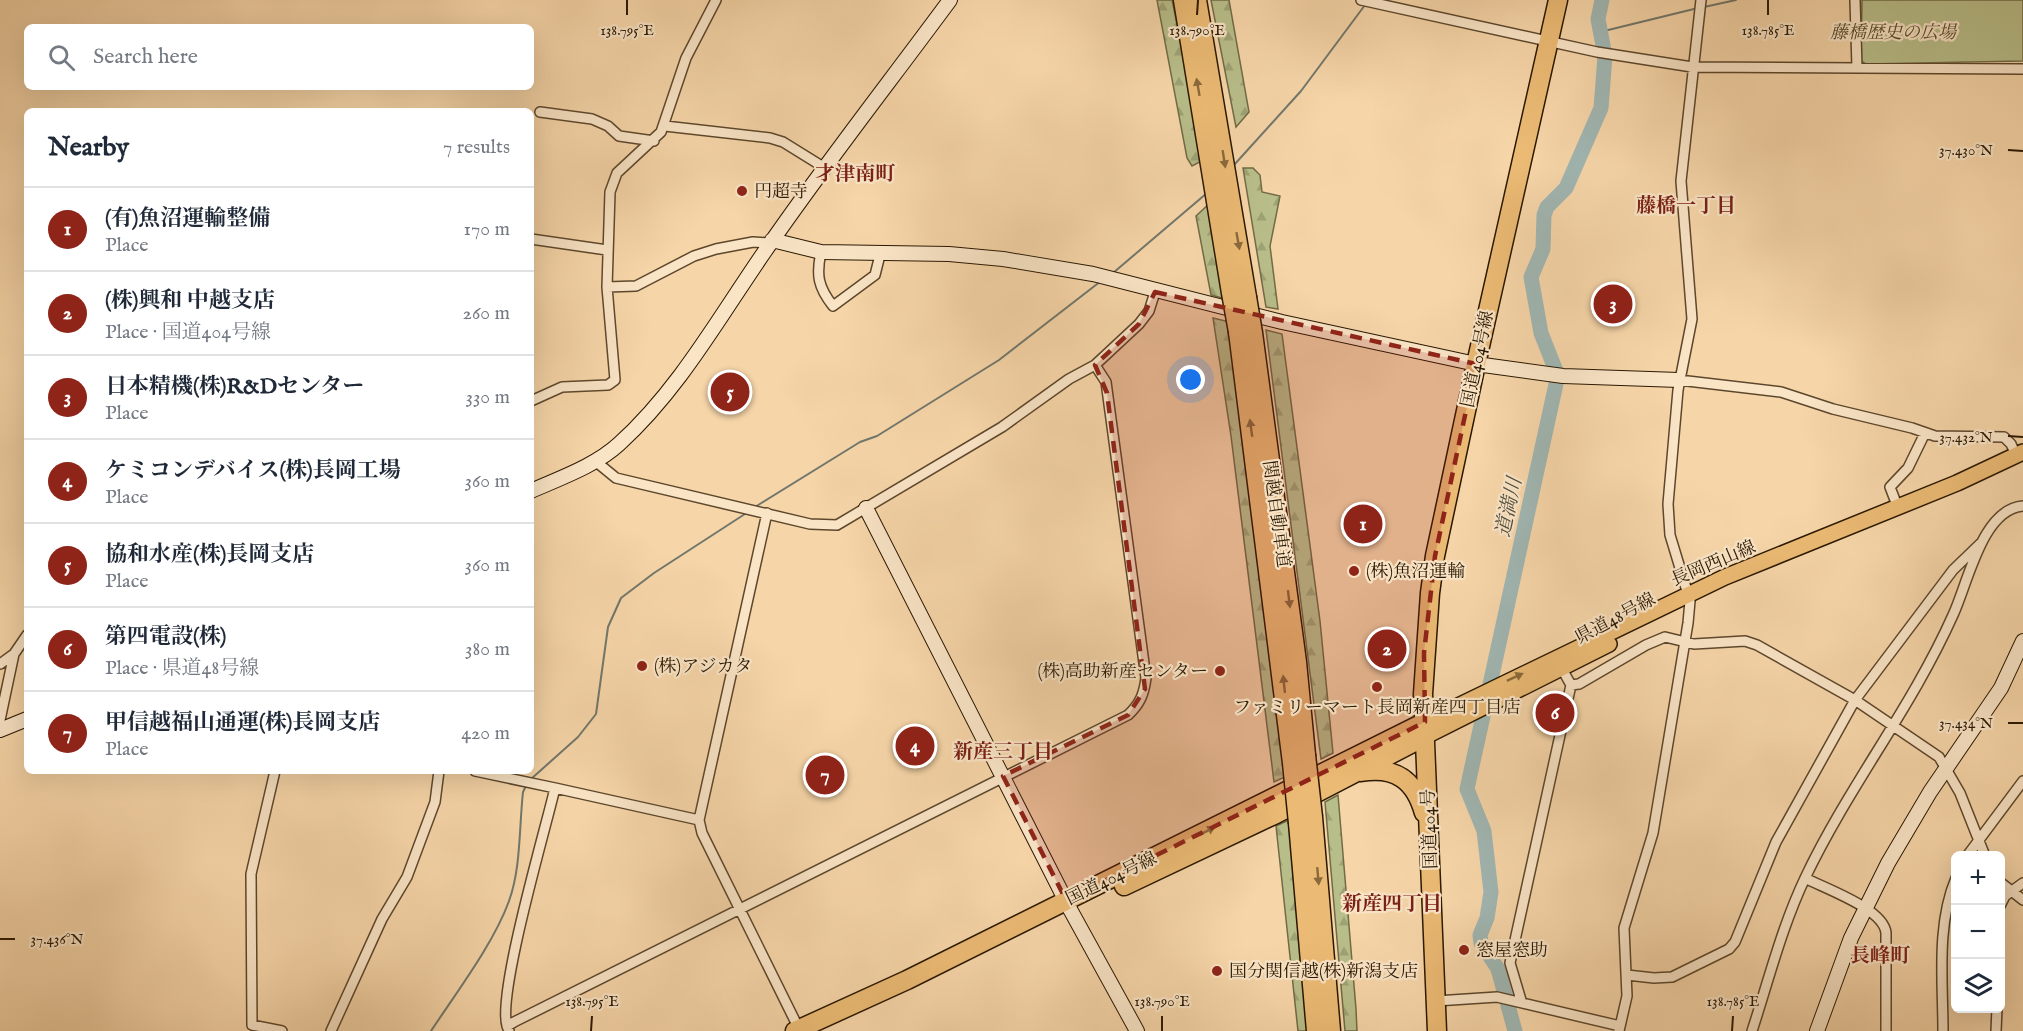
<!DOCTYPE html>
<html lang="en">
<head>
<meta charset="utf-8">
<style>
  body { margin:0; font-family:"IM FELL English","Noto Serif JP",serif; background:#f6f6f7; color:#1f2937 }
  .controls { position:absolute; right:18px; bottom:18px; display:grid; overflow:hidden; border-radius:9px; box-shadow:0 6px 24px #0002 }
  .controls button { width:54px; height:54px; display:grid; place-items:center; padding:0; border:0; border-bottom:2px solid #e0e1e3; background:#fff; color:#1f2937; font:30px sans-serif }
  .you { position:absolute; left:1191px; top:380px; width:21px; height:21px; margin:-15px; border:4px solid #fff; border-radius:50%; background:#1a73e8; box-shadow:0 0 0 9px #1a73e833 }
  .badge { display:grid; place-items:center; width:39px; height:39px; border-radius:50%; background:#8f2418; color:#fff; font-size:20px; font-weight:700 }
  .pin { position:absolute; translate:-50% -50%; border:3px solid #fff; box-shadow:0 2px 6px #0006 }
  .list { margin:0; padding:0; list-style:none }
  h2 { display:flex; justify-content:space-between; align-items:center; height:78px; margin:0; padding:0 24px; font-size:26px }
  h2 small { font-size:20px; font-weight:400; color:#747a83 }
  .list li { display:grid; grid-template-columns:39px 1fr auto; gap:18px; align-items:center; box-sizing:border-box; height:84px; padding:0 24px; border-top:2px solid #e0e1e3 }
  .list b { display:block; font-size:22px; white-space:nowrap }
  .list p { margin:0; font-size:20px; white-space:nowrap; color:#747a83 }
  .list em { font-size:20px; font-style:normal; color:#747a83 }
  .icon { flex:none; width:33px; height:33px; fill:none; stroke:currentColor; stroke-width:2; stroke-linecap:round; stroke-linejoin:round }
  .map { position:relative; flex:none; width:2023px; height:1031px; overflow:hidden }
  .search { position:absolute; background:#fff; box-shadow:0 6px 24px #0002; left:24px; top:24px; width:510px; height:66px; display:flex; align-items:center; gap:15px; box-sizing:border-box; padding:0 21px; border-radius:9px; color:#747a83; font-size:22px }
  .panel { position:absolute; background:#fff; box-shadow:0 6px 24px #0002; left:24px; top:108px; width:510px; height:666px; border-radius:9px }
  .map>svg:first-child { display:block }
</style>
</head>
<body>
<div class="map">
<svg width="2023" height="1031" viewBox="0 0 2023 1031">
  <defs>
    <pattern id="forest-firs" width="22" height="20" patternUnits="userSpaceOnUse" patternTransform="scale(1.5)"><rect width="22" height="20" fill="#b8be8a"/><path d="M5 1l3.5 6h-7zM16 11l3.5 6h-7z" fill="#9ea375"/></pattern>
  </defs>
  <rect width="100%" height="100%" fill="#f6d5a8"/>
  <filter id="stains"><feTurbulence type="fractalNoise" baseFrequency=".00333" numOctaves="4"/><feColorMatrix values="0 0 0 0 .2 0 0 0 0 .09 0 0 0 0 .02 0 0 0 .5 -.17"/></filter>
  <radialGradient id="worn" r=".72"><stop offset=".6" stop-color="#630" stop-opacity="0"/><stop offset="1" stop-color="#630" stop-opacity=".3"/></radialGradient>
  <!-- green -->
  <path fill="#b8be8a" stroke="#716b46" stroke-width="1.5" d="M1862 0H2023V61L1866 64 1861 61Z"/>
  <!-- forest -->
  <path fill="url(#forest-firs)" stroke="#716b46" stroke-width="1.5" d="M1157 0H1172L1205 159 1192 166 1187 158Z
    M1211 0H1229L1249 112 1236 127Z
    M1243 168H1253L1260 175 1262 192 1280 196 1270 246 1278 309 1266 307Z
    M1211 202 1226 299 1211 295 1196 216Z
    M1213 318 1230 322 1287 776 1274 782 1231 436Z
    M1266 330 1282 334 1320 621 1333 753 1321 759Z
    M1338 795 1356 1009 1357 1031H1345L1325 802Z
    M1291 819 1310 1031H1298L1276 826Z"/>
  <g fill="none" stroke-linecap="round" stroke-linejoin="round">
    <!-- stream -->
    <path stroke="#71776c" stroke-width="2" d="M1704 7 1736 0
      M1600 32 1698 8
      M1234 165 1301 91 1365 5
      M1113 273 1207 193
      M755 507 860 442 877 436 999 360 1101 281
      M531 779 578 737 596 714 608 627 621 598 654 573 748 512
      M431 1031C456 993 494 943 509 901 521 868 519 828 523 792L526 786"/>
    <!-- river -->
    <path stroke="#a0b6b2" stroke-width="15" d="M1515 1031 1498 969 1481 943 1480 935 1487 918 1491 892 1484 831 1467 789 1556 384V371L1541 333 1531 277 1543 249 1544 215 1547 207 1566 188 1601 108 1605 56 1598 19 1602 0"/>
    <!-- street casing -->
    <g stroke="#5d472c" stroke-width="12">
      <path id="street" d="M1361 0 1597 52 1692 67 2023 69
        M1855 0 1857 68
        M540 112 592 119 608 126 619 136 654 141
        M665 126 770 138 783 142 825 168
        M531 239 607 250
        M821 252C816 275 818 287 833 306L875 275 880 255
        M607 287 636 286 694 256 716 249 753 242 770 243
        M1679 380 1781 392 1833 409 1912 428 1935 436 2004 437 2011 444 2016 455
        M531 401 562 387 608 385 615 380 607 287 610 192 617 173 661 132 686 58 716 0
        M594 460 616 478 810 524 837 525 1002 427 1069 379 1095 365 1139 324 1149 311 1155 292
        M1898 508 1890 487 1908 468 1925 433
        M767 513 699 820 702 833 800 1031
        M0 664 14 654
        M1562 669 1571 685 1579 684 1646 645 1665 637 1694 644 1745 641 1757 645 1855 700 1939 757 1960 793 1985 856
        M0 720 14 654 27 635
        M275 771 251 874 252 1025 282 1031
        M475 771 555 788C545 831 497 994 507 1026
        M555 788 699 820
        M1967 856 2023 781
        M1805 878C1826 889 1884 909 1886 933V1031
        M2000 882 2023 900
        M2000 906 2005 896 2023 883
        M1627 975 1654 978 1672 977 1729 949 1735 942 1776 842 1855 700 1953 570 1982 542
        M1521 1000 1510 963 1571 685
        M1436 1001 1497 997 1620 1026
        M331 1031 382 919 407 877 435 802 439 771
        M509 1031 507 1026 514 1022 1128 715C1140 704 1144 694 1146 678L1106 382 1095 365
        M1619 1031 1627 996 1624 928 1653 833 1688 623 1690 601 1670 535 1668 504 1678 390 1692 319 1681 181 1701 0
        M1752 1031C1769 979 1782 926 1806 876 1849 786 1912 707 1953 615 1968 583 1982 509 2023 506
        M1943 1031C1943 982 1936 925 1956 878
        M1996 1031 1997 1008"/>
    </g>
    <!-- secondary casing -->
    <g stroke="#2a1802" stroke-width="16">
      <path id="secondary" d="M772 240 821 252 949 254 1003 259 1093 274 1282 322 1476 364 1563 376 1679 380
        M531 491C560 478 595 466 619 444 682 387 723 310 772 241 829 159 891 80 950 0
        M866 508 1071 911 1137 1031
        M0 730 27 719
        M1817 1031 1851 938 1888 863 1930 792 2001 688 2023 641"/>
    </g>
    <!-- primary casing -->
    <g stroke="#2a1802" stroke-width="18">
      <path id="primary" d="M1425 722 1725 577 1957 483 2023 452
        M1426 736 1609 644"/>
    </g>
    <!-- highway casing -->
    <g stroke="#2a1802" stroke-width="21">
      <path id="highway" d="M1183 0 1231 293
        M1197 0 1247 297
        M1238 332 1292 763
        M1253 333 1297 662 1306 755
        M1361 772C1395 766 1415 780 1424 813
        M1313 817 1331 1031
        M1298 823 1316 1031
        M1124 886 1276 814 1426 736
        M795 1031 907 980 1425 722
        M1437 1031 1423 694 1430 593 1435 556 1476 364 1558 0"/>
    </g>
    <!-- street -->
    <use href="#street" stroke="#f9e4c6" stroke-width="9"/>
    <!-- secondary -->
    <use href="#secondary" stroke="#f9e4c6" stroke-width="14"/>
    <!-- primary -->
    <use href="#primary" stroke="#ebba74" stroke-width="15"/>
    <!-- highway -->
    <use href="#highway" stroke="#ebba74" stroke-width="18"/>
    <!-- highway-bridge casing -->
    <g stroke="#2a1802" stroke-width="21" stroke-linecap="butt">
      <path id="highway-bridge" d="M1231 293 1238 332
        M1247 297 1253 333
        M1306 755 1313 817
        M1292 763 1298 823"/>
    </g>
    <!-- highway-bridge -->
    <use href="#highway-bridge" stroke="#ebba74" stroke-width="18"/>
  </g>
  <!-- one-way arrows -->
  <defs><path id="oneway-solid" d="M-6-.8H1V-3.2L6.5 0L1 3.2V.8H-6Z" transform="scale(1.5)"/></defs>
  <g fill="#8a693b">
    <use href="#oneway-solid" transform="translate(1198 87) rotate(-100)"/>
    <use href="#oneway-solid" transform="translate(1224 159) rotate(81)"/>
    <use href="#oneway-solid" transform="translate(1238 241) rotate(80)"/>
    <use href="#oneway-solid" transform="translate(1251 428) rotate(-98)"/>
    <use href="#oneway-solid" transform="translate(1289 599) rotate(83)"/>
    <use href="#oneway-solid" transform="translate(1515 677) rotate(-25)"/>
    <use href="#oneway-solid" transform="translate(1284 684) rotate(-96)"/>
    <use href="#oneway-solid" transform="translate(1207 831) rotate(-27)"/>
    <use href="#oneway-solid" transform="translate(1318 876) rotate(85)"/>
  </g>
  <!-- marked area -->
  <path fill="#8f2418" fill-opacity="0.2" stroke="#8f2418" stroke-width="4.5" stroke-dasharray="12 8" stroke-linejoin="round" d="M1155 292 1476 364 1435 556 1424 653 1425 722 1066 900 1003 776 1128 715 1145 689 1107 393 1095 365 1139 324Z"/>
  <!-- ticks -->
  <path fill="none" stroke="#2a1802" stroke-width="2" d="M627 15V0M1197 15 1198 0M1768 15V0M2008 150 2023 151M2008 436 2023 437M2008 723H2023M0 939H15M591 1031 592 1016M1162 1031V1016M1732 1031 1733 1016"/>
  <!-- markers -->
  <g fill="#8f2418" stroke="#f9e4c6" stroke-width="2">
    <circle cx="742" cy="191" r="6"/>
    <circle cx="1354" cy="571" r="6"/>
    <circle cx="642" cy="666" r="6"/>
    <circle cx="1220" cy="671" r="6"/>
    <circle cx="1377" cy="687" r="6"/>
    <circle cx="1464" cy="950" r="6"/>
    <circle cx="1217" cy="971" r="6"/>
  </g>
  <g text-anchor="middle" stroke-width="4.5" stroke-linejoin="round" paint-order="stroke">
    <!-- park labels -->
    <g font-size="18" font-style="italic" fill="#554a2b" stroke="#f9e4c6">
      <text x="1893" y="38">藤橋歴史の広場</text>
    </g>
    <!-- poi labels -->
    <g font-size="18" fill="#2a1802" stroke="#f9e4c6" text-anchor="start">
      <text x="754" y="197">円超寺</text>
      <text x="1366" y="577">(株)魚沼運輸</text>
      <text x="654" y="672">(株)アジカタ</text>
      <text x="1208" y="677" text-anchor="end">(株)高助新産センター</text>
      <text x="1377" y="713" text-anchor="middle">ファミリーマート長岡新産四丁目店</text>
      <text x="1476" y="956">窓屋窓助</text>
      <text x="1229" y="977">国分関信越(株)新潟支店</text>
    </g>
    <!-- street labels -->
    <g font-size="18" fill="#2a1802" stroke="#f9e4c6">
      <text transform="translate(1477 359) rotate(-78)" y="6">国道404号線</text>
      <text transform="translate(1277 514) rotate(82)" y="6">関越自動車道</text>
      <text transform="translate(1713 563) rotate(-23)" y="6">長岡西山線</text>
      <text transform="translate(1615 618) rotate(-28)" y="6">県道48号線</text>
      <text transform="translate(1429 829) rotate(-92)" y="6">国道404号</text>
      <text transform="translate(1111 878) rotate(-26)" y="6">国道404号線</text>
    </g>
    <!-- neighbourhood labels -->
    <g font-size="20" font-weight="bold" fill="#7a1f14" stroke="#f9e4c6">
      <text x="855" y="180">才津南町</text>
      <text x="1686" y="212">藤橋一丁目</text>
      <text x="1003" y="758">新産三丁目</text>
      <text x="1392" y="910">新産四丁目</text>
      <text x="1880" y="962">長峰町</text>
    </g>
    <!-- water labels -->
    <g font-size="20" font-style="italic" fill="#534f40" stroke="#f9e4c6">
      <text transform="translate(1508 507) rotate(-78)" y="7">道満川</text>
    </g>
  </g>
  <g font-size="15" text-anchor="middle" fill="#2a1802" stroke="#f9e4c6" stroke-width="4.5" stroke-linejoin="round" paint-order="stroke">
    <text x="627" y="35">138.795°E</text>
    <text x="1197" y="35">138.790°E</text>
    <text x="1768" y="35">138.785°E</text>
    <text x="1966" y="155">37.430°N</text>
    <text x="1966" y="442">37.432°N</text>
    <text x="1966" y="728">37.434°N</text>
    <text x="57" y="944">37.436°N</text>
    <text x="592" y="1006">138.795°E</text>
    <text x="1162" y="1006">138.790°E</text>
    <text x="1733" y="1006">138.785°E</text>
  </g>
  <rect width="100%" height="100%" filter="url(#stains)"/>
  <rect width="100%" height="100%" fill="url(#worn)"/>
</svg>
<div class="controls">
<button>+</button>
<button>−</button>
<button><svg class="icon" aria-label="layers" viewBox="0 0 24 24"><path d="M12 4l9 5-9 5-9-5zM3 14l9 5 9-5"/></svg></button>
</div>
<div class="you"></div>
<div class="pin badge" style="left:1363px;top:524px">1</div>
<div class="pin badge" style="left:1387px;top:649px">2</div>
<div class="pin badge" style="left:1613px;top:304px">3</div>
<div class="pin badge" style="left:915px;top:746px">4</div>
<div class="pin badge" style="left:730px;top:392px">5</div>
<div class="pin badge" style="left:1555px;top:713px">6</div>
<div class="pin badge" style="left:825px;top:775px">7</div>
<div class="search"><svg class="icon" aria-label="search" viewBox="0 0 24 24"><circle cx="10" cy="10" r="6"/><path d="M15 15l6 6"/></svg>Search here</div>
<section class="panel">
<h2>Nearby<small>7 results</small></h2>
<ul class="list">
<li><span class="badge">1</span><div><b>(有)魚沼運輸整備</b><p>Place</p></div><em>170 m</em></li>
<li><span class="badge">2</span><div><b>(株)興和 中越支店</b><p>Place · 国道404号線</p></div><em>260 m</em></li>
<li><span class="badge">3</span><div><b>日本精機(株)R&amp;Dセンター</b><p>Place</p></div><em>330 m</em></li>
<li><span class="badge">4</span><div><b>ケミコンデバイス(株)長岡工場</b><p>Place</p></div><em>360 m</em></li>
<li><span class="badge">5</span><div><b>協和水産(株)長岡支店</b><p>Place</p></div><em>360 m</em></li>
<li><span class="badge">6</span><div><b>第四電設(株)</b><p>Place · 県道48号線</p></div><em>380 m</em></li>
<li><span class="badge">7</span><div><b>甲信越福山通運(株)長岡支店</b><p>Place</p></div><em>420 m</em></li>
</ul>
</section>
</div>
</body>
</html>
